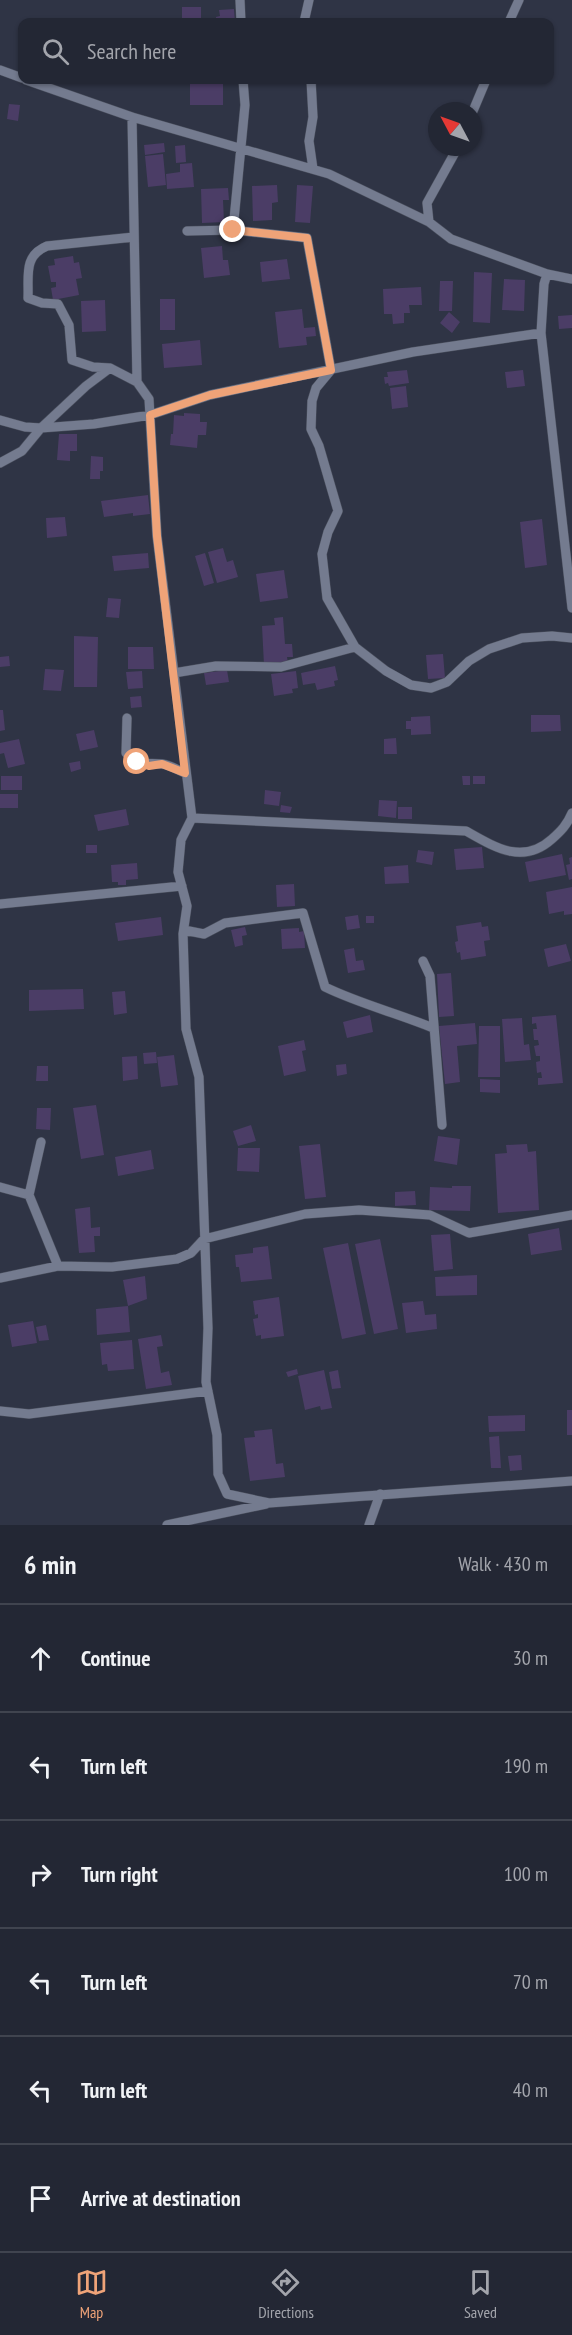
<!DOCTYPE html>
<html lang="en">
<head>
<meta charset="utf-8">
<style>
  body { margin:0; font-family:"PT Sans Narrow",sans-serif; background:#2f3340; color:#f1f3f6 }
  .compass { position:absolute; left:428px; top:102px; width:54px; height:54px; border-radius:50%; background:#232734; box-shadow:0 2px 4px #0004; rotate:311deg }
  .stop { position:absolute; width:18px; height:18px; margin:-14px; border:4px solid #efa378; border-radius:50%; background:#fff }
  .stop.end { background:#efa378; border-color:#fff; box-shadow:0 2px 6px #0008 }
  .list { margin:0; padding:0; list-style:none }
  h2 { display:flex; justify-content:space-between; align-items:center; height:78px; margin:0; padding:0 24px; font-size:26px }
  h2 small { font-size:20px; font-weight:400; color:#a3a5ac }
  .list li { display:grid; grid-template-columns:39px 1fr auto; gap:18px; align-items:center; box-sizing:border-box; height:108px; padding:0 24px; border-top:2px solid #40444f }
  .list b { display:block; font-size:22px; white-space:nowrap }
  .list em { font-size:20px; font-style:normal; color:#a3a5ac }
  .icon { flex:none; width:33px; height:33px; fill:none; stroke:currentColor; stroke-width:2; stroke-linecap:round; stroke-linejoin:round }
  .map { position:relative; flex:none; width:572px; height:1525px; overflow:hidden }
  .search { position:absolute; background:#232734; box-shadow:0 2px 4px #0004; left:18px; right:18px; top:18px; height:66px; display:flex; align-items:center; gap:15px; box-sizing:border-box; padding:0 21px; border-radius:12px; color:#a3a5ac; font-size:22px }
  .sheet { height:726px; background:#232734 }
  nav { display:flex; justify-content:space-around; align-items:center; box-sizing:border-box; height:84px; border-top:2px solid #40444f; background:#232734; font-size:16px; color:#a3a5ac }
  nav a { display:grid; justify-items:center; gap:3px }
  nav .on { color:#efa378 }
  .map>svg:first-child { display:block }
</style>
</head>
<body>
<div class="map">
<svg width="572" height="1525" viewBox="0 0 572 1525">
  <rect width="100%" height="100%" fill="#2f3445"/>
  <!-- building -->
  <path fill="#4b3d66" d="M182 7H201V22H182Z
    M234 9 235 22H216V17L220 16 219 10Z
    M187 80H223V105H190V83L187 84Z
    M9 104 20 105 18 121 7 119Z
    M164 143 165 152 145 155 144 145Z
    M185 145 186 162 176 163 175 146Z
    M163 154 166 185 148 187 145 156Z
    M192 163 194 187 167 189 166 174 180 172V164Z
    M277 185 278 202 272 203V220L253 221 252 186Z
    M297 185 313 186 310 223 295 222Z
    M228 188 229 200H223L224 222 202 223 201 189Z
    M222 246 223 260H228L230 275 204 278 201 248Z
    M73 256 74 263 79 262 82 278 76 279 79 295 53 300 51 288 56 287V282H51L48 266 55 265 54 259Z
    M287 259 290 279 262 282 260 262Z
    M474 272 492 273 490 323 473 322Z
    M504 279 525 280 524 311 502 310Z
    M440 281H453L452 311H439Z
    M421 287 422 305H409L410 313H404V323L393 324 392 314H384L383 289Z
    M160 299H175V330H160Z
    M105 300 106 331 82 332 81 301Z
    M302 309 304 328 315 327 316 336 306 337 307 345 279 348 275 312Z
    M449 312 460 322 452 333 440 323Z
    M572 315V328L559 329 558 316Z
    M200 340 202 365 164 368 162 344Z
    M407 370 409 383 389 386 388 383 385 384 384 377H388L387 372Z
    M523 370 525 386 507 388 505 372Z
    M406 386 408 407 392 409 390 388Z
    M184 413 200 414V422H207L206 435H198L197 448 170 445 171 434H173L174 415 184 416Z
    M59 434H77V451H70V461L57 460Z
    M91 456 103 457V471H100V479H90Z
    M148 495 150 514 133 516V513L104 517 101 501Z
    M65 517 67 536 47 538 46 518Z
    M542 519 547 565 525 568 520 522Z
    M223 548 227 562 233 560 238 577 217 583 208 552Z
    M148 553 149 568 114 571 112 556Z
    M205 553 214 583 204 586 195 556Z
    M284 570 288 598 260 602 256 574Z
    M108 598 121 599 119 618 106 617Z
    M283 617 285 644H292L293 657H287L288 663 264 665 262 626 275 625 274 618Z
    M74 636 98 637 97 687H74Z
    M128 647H153L154 669H128Z
    M443 654 445 678 428 679 426 655Z
    M9 656 10 666 0 667V657Z
    M335 666 338 680 334 681 335 686 317 690 315 683 303 685 301 673Z
    M45 669 64 670 61 691 43 690Z
    M227 670 229 682 206 685 204 673Z
    M142 671 143 688 128 689 126 672Z
    M296 671 298 688 292 689 293 693 274 696 271 674Z
    M141 696 142 707 131 708 130 697Z
    M0 710H3L5 730 0 731Z
    M531 715H560L561 731 531 732Z
    M430 716 431 734 411 735V729H406V721H411V717Z
    M94 730 98 747 80 751 76 734Z
    M396 738 397 754H384V739Z
    M19 739 25 764 8 768 4 753 0 754V743Z
    M80 761 81 769 71 772 69 763Z
    M1 776H22V790H1Z
    M462 776H470V785H463Z
    M473 776H485V784H473Z
    M265 790 281 792 279 806 264 804Z
    M0 794H18V808H0Z
    M379 800 397 801 396 818 378 816Z
    M281 805 292 807 290 813 280 812Z
    M398 807H412V819H398Z
    M126 809 129 825 98 831 94 815Z
    M86 845H97V853H86Z
    M482 847 484 868 456 870 454 849Z
    M418 850 434 852 432 865 416 862Z
    M562 854 566 875 529 882 525 862Z
    M572 857V879L569 880 566 865 570 864 569 858Z
    M137 863 138 879 126 880V885H118V882H112L111 865Z
    M408 865 409 883 385 884 384 867Z
    M294 884 295 906 277 907 276 885Z
    M572 887V914L564 915V911L549 914 546 892Z
    M358 915 360 928 347 930 345 917Z
    M366 916H374V923H366Z
    M161 917 163 935 118 941 115 923Z
    M481 922 482 927 488 926 490 940 484 941 486 956 461 960 460 952 457 953 455 942 458 941 456 926Z
    M245 927 247 935 242 936 243 945 235 947 231 930Z
    M299 928V932L304 931 305 948 282 949 281 929Z
    M566 944 571 961 548 967 544 949Z
    M354 948 356 961 363 960 365 970 348 973 344 950Z
    M451 973 454 1016 439 1017 437 974Z
    M83 989 84 1009 29 1011V990Z
    M125 991 127 1013 114 1015 112 992Z
    M370 1015 373 1032 347 1038 343 1022Z
    M556 1015 563 1083 538 1085V1078H542L541 1072 537 1073 536 1062 540 1061V1056H536L534 1046 539 1045 538 1040H534L533 1029H537L536 1023 532 1024V1017Z
    M522 1018 524 1045 529 1044 531 1060 505 1062 502 1019Z
    M475 1023 477 1044 457 1046 460 1082 445 1084 439 1026Z
    M479 1026H500V1077H478Z
    M304 1040 306 1050 302 1051 306 1071 284 1076 278 1046Z
    M156 1052 157 1063 144 1064 143 1053Z
    M174 1055 178 1085 161 1087 157 1057Z
    M137 1056 138 1079 123 1081 122 1057Z
    M346 1064 347 1074 337 1076 336 1065Z
    M37 1066H48V1081H36Z
    M480 1079 500 1080V1093L480 1092Z
    M96 1105 104 1155 81 1159 73 1108Z
    M37 1108H51L50 1130 36 1129Z
    M251 1125 256 1141 238 1146 233 1131Z
    M438 1136 460 1139 457 1165 434 1161Z
    M320 1144 326 1197 305 1199 299 1146Z
    M527 1144 528 1152 536 1151 539 1210 498 1213 495 1154 507 1153 506 1145Z
    M238 1148H260L259 1172 237 1171Z
    M151 1150 154 1169 118 1176 115 1157Z
    M452 1186H471L470 1211 429 1210 430 1187 452 1188Z
    M415 1191 416 1205 395 1206V1192Z
    M90 1207 91 1228 100 1227V1236H94L95 1252 79 1253 75 1209Z
    M559 1228 562 1250 531 1255 528 1234Z
    M450 1234 453 1269 434 1271 431 1235Z
    M380 1239 398 1329 374 1334 355 1244Z
    M348 1243 366 1334 342 1339 323 1248Z
    M268 1246 272 1279 241 1282 239 1267H236L235 1255 253 1253V1248Z
    M477 1275V1295L436 1296 435 1277Z
    M145 1276 147 1299 128 1306 123 1280Z
    M279 1297 284 1336 261 1339V1335L256 1336 253 1319 258 1318V1314L255 1315 253 1301Z
    M423 1301 425 1315 436 1314 437 1329 406 1333 402 1303Z
    M128 1306 130 1332 97 1335 96 1309Z
    M33 1321 37 1343 12 1347 8 1325Z
    M46 1325 49 1340 39 1341 36 1327Z
    M161 1335 163 1346 157 1347 161 1373 169 1371 172 1385 146 1389 138 1339Z
    M132 1340 134 1369 108 1371 107 1364 102 1365 100 1343Z
    M297 1369 298 1374 288 1377 286 1372Z
    M324 1370 332 1408 321 1410 320 1406 305 1410 298 1376Z
    M338 1370 341 1388 332 1389 329 1372Z
    M567 1410H572V1435H567Z
    M525 1415V1431L489 1432 488 1416Z
    M272 1429 276 1464 283 1463 285 1477 250 1481 244 1438 255 1437 254 1431Z
    M499 1436 501 1468H491L489 1437Z
    M521 1455 522 1470 510 1471 508 1456Z"/>
  <g fill="none" stroke-linecap="round" stroke-linejoin="round">
    <!-- street casing -->
    <g stroke="#4a4f5d" stroke-width="10">
      <path id="street" d="M240 0 241 22
        M304 22 309 0
        M509 22 519 0
        M0 70 22 78
        M26 80 132 117 329 174 429 222
        M243 80 245 105 233 230 307 238 331 370 316 388 312 401 311 429 319 446 338 511 328 532 322 554 327 598 355 647 386 671 411 685 431 688 447 682 469 661 489 649 522 638 552 636 572 638
        M311 80 313 117 309 141 313 169
        M473 111 486 80
        M132 117 137 382 149 399 157 536 192 818 181 840 178 872 187 906 183 934 186 1029 199 1077 208 1328 206 1382 217 1435 218 1474 227 1494 269 1503 572 1481
        M458 147 427 203 429 222 451 239 547 274 544 284 541 333 572 608
        M187 231 233 230
        M134 237 47 246C23 256 29 276 28 298L42 303 58 304 69 325 72 360 93 367 110 368 137 382
        M547 274 572 279
        M0 420 25 427 41 428 94 424 150 415 210 395 413 352 541 333
        M0 463 22 451 41 428 86 386 110 368
        M174 673 216 666 281 667 355 647
        M127 718 126 753C145 768 142 762 162 764 170 765 178 770 185 773
        M192 818 466 831C496 848 523 865 552 839 561 831 567 825 572 813
        M0 904 182 886
        M184 930 204 934 225 923 303 913 325 987C360 1004 397 1013 433 1028
        M423 961 430 976 442 1125
        M41 1142 29 1195 58 1266
        M0 1187 29 1195
        M0 1278 58 1266 112 1267 177 1259 191 1253 204 1239 305 1214 359 1210 430 1215 469 1233 572 1215
        M0 1411 29 1414 208 1391
        M167 1525 266 1504
        M369 1525 380 1494"/>
    </g>
    <!-- street -->
    <use href="#street" stroke="#747b8f" stroke-width="9"/>
  </g>
  <g fill="none" stroke-linecap="round" stroke-linejoin="round">
    <!-- route -->
    <path stroke="#efa378" stroke-width="8" d="M137 762 149 766 162 764 185 773 157 536 150 415 210 395 331 370 307 238 233 230"/>
  </g>
</svg>
<svg class="compass" viewBox="-18 -18 36 36"><path d="M0-13l5 13h-10z" fill="#e53935"/><path d="M0 13l5-13h-10z" fill="#a3a5ac"/></svg>
<div class="stop" style="left:137px;top:762px"></div>
<div class="stop end" style="left:233px;top:230px"></div>
<div class="search"><svg class="icon" aria-label="search" viewBox="0 0 24 24"><circle cx="10" cy="10" r="6"/><path d="M15 15l6 6"/></svg>Search here</div>
</div>
<section class="sheet">
<h2>6 min<small>Walk · 430 m</small></h2>
<ul class="list">
<li><svg class="icon" aria-label="ahead" viewBox="0 0 24 24"><path d="M12 20V5M6 11l6-6 6 6"/></svg><div><b>Continue</b></div><em>30 m</em></li>
<li><svg class="icon" aria-label="left" viewBox="0 0 24 24"><path d="M17 20v-9H6M10 6l-5 5 5 5"/></svg><div><b>Turn left</b></div><em>190 m</em></li>
<li><svg class="icon" aria-label="right" viewBox="0 0 24 24"><path d="M7 20v-9h11M14 6l5 5-5 5"/></svg><div><b>Turn right</b></div><em>100 m</em></li>
<li><svg class="icon" aria-label="left" viewBox="0 0 24 24"><path d="M17 20v-9H6M10 6l-5 5 5 5"/></svg><div><b>Turn left</b></div><em>70 m</em></li>
<li><svg class="icon" aria-label="left" viewBox="0 0 24 24"><path d="M17 20v-9H6M10 6l-5 5 5 5"/></svg><div><b>Turn left</b></div><em>40 m</em></li>
<li><svg class="icon" aria-label="arrive" viewBox="0 0 24 24"><path d="M6 21V4h12l-3 4 3 4H6"/></svg><div><b>Arrive at destination</b></div></li>
</ul>
</section>
<nav>
<a class="on"><svg class="icon" aria-label="map" viewBox="0 0 24 24"><path d="M3 6l6-2 6 2 6-2v14l-6 2-6-2-6 2zM9 4v14M15 6v14"/></svg>Map</a>
<a><svg class="icon" aria-label="directions" viewBox="0 0 24 24"><path d="M12 3l9 9-9 9-9-9zM9 14v-3h6M13 9l2 2-2 2"/></svg>Directions</a>
<a><svg class="icon" aria-label="saved" viewBox="0 0 24 24"><path d="M7 4h10v16l-5-4-5 4z"/></svg>Saved</a>
</nav>
</body>
</html>
